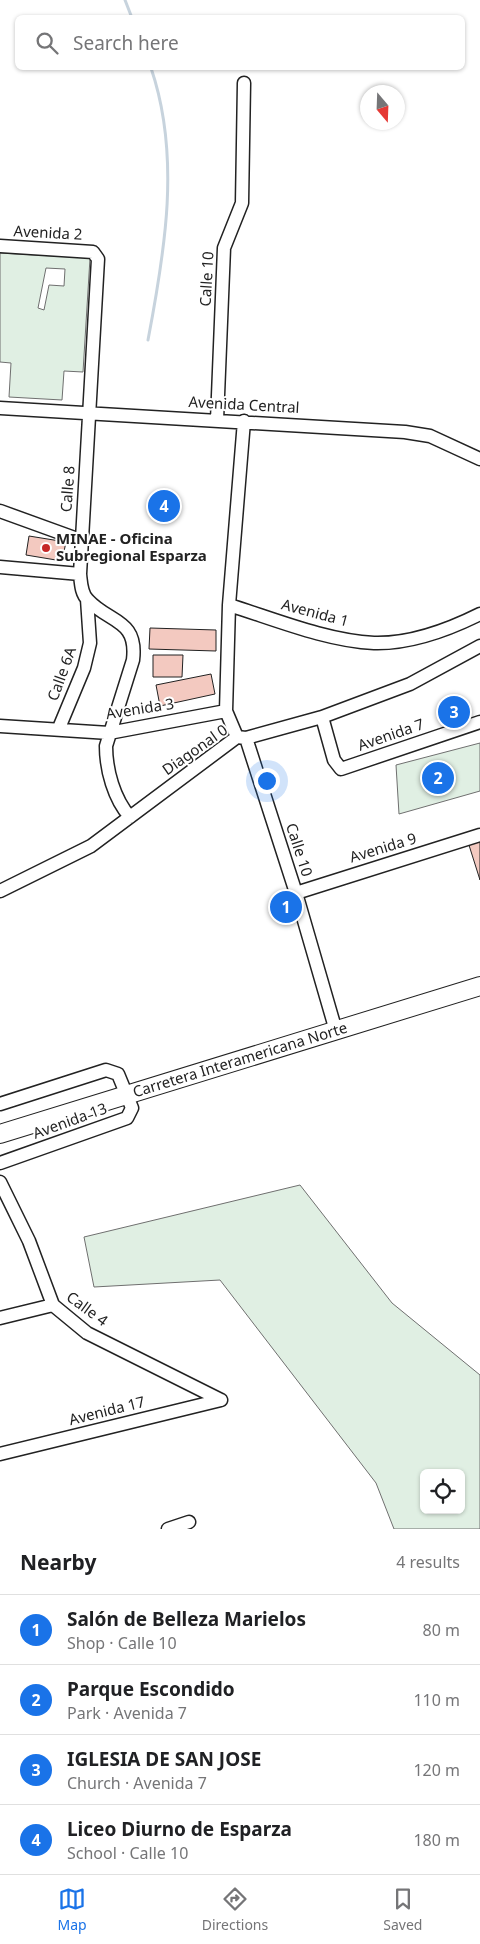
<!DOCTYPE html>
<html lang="en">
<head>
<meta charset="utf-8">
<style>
  body { margin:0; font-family:"Noto Sans",sans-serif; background:#f2f2f2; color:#202124 }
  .controls { position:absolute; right:15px; bottom:15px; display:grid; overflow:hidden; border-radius:8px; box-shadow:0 1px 4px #0004 }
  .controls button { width:45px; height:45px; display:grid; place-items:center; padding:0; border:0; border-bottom:1px solid #e0e0e0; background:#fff; color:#202124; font:25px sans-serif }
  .compass { position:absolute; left:360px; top:85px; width:45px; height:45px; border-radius:50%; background:#fff; box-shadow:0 1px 4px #0004; rotate:161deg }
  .you { position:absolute; left:266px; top:780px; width:18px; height:18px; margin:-12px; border:4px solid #fff; border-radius:50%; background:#1a73e8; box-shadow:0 0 0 8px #1a73e833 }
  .badge { display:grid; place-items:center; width:32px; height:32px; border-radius:50%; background:#1a73e8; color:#fff; font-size:16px; font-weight:700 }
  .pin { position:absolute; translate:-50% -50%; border:2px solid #fff; box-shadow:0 1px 5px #0006 }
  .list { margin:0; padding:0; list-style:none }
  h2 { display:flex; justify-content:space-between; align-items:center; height:65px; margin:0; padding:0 20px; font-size:21px }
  h2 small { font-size:16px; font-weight:400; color:#757577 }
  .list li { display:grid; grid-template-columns:32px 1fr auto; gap:15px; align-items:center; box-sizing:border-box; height:70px; padding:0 20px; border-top:1px solid #e0e0e0 }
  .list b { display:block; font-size:19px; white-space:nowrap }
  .list p { margin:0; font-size:16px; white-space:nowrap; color:#757577 }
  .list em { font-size:16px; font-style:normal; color:#757577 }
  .icon { flex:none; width:28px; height:28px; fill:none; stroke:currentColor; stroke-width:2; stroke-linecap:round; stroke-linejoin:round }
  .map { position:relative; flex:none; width:480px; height:1529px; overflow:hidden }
  .search { position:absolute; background:#fff; box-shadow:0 1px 4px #0004; left:15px; right:15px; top:15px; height:55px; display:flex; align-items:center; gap:12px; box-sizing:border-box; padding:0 18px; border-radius:8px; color:#757577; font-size:19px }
  .sheet { height:345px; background:#fff }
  nav { display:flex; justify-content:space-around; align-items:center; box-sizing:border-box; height:70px; border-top:1px solid #e0e0e0; background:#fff; font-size:14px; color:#757577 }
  nav a { display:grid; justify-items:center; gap:2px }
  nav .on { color:#1a73e8 }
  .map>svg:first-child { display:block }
</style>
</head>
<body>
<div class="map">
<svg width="480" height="1529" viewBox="0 0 480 1529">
  <rect width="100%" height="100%" fill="#fff"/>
  <!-- green -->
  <path fill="#e0efe3" stroke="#6f6f6f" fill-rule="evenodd" d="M0 253 90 258 83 372 64 371 62 400 9 397 11 363 0 362ZM46 268 65 269 64 286 49 285 44 310 38 308Z
    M480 743V791L399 814 396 765Z
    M300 1185 392 1303 480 1375V1529H394L376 1483 220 1280 94 1287 84 1237ZM424 1473H461V1510H424Z"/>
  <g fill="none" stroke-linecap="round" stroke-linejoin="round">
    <!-- stream -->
    <path stroke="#c7d3dd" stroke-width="3" d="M125 0 132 18
      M148 340C165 251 181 156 151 68"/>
  </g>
  <!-- building -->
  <path fill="#f3c9c0" stroke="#222" d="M29 536 66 542 62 561 26 555Z
    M150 628 216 630V651L149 649Z
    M153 655H183L182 677H153Z
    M211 674 215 694 160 706 156 685Z
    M480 838V880L468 842Z"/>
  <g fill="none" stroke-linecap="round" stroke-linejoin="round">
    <!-- minor casing -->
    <g stroke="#222" stroke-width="15">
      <path id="minor" d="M0 246 93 252 98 259 80 574C81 583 81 594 88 600 109 623 138 619 133 660L106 746C106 770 114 799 130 817
        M0 408 405 432 430 436 480 459
        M217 420 224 248 242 203 244 83
        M0 511 80 540
        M0 567 80 574
        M229 605C274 619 327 641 374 643 410 644 448 630 480 614
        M322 717 334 760 341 769 480 722
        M0 726 109 733 226 711
        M59 728 84 668 90 643 87 599
        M237 737 226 711 229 605 244 421
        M246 738 296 893 336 1031
        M0 891 91 846 237 737 246 738 322 717 410 684 480 646
        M296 893 480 835
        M0 1104 106 1070 118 1074 132 1108 127 1118 0 1163
        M0 1182 29 1241 53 1305 87 1333 221 1400
        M0 1318 53 1305
        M0 1454 221 1400
        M168 1529 189 1522"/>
    </g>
    <!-- highway casing -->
    <g stroke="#222" stroke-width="20">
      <path id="highway" d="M0 1134 480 986"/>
    </g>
    <!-- minor -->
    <use href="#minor" stroke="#fff" stroke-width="12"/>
    <!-- highway -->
    <use href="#highway" stroke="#fff" stroke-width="18"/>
  </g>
  <!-- markers -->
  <circle fill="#c62828" stroke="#fff" stroke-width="2" cx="46" cy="548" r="5"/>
  <g text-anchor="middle" stroke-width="4" stroke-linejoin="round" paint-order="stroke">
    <!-- street labels -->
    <g font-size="15" fill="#222" stroke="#fff">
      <text transform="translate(48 233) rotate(3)" y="5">Avenida 2</text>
      <text transform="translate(207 279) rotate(-87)" y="5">Calle 10</text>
      <text transform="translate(244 405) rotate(3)" y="5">Avenida Central</text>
      <text transform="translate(68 489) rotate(-86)" y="5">Calle 8</text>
      <text transform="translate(315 613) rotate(15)" y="5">Avenida 1</text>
      <text transform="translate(62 674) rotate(-70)" y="5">Calle 6A</text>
      <text transform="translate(140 709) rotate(-9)" y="5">Avenida 3</text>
      <text transform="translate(391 735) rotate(-19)" y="5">Avenida 7</text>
      <text transform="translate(195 750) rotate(-35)" y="5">Diagonal 0</text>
      <text transform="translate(383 848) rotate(-17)" y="5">Avenida 9</text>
      <text transform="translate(299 850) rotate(72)" y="5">Calle 10</text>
      <text transform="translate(240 1060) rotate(-17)" y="5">Carretera Interamericana Norte</text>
      <text transform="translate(70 1121) rotate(-20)" y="5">Avenida 13</text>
      <text transform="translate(87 1309) rotate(36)" y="5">Calle 4</text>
      <text transform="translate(107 1411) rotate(-14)" y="5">Avenida 17</text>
    </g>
    <!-- poi labels -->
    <g font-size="15" font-weight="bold" fill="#222" stroke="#fff" text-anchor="start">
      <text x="56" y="544">MINAE - Oficina<tspan x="56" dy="17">Subregional Esparza</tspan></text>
    </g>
  </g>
</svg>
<div class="controls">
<button><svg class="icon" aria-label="locate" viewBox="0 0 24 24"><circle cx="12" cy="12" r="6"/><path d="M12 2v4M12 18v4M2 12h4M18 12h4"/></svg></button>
</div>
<svg class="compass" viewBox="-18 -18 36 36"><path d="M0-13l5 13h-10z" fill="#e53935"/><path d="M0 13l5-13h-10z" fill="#757577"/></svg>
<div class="you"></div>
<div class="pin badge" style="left:286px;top:907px">1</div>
<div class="pin badge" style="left:438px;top:778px">2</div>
<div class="pin badge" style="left:454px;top:712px">3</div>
<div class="pin badge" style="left:164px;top:506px">4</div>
<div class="search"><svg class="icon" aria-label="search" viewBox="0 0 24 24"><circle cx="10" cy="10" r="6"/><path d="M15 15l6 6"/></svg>Search here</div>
</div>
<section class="sheet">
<h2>Nearby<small>4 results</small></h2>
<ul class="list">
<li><span class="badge">1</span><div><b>Salón de Belleza Marielos</b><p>Shop · Calle 10</p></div><em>80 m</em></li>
<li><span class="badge">2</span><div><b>Parque Escondido</b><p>Park · Avenida 7</p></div><em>110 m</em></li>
<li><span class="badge">3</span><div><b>IGLESIA DE SAN JOSE</b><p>Church · Avenida 7</p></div><em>120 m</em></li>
<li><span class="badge">4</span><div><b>Liceo Diurno de Esparza</b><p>School · Calle 10</p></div><em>180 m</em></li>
</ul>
</section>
<nav>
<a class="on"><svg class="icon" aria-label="map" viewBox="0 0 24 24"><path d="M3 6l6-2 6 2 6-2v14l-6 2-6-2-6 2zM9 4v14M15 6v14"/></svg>Map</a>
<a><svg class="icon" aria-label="directions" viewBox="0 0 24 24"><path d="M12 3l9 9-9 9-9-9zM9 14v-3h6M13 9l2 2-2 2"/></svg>Directions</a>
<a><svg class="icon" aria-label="saved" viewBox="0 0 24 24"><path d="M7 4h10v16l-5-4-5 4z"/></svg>Saved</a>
</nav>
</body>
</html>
